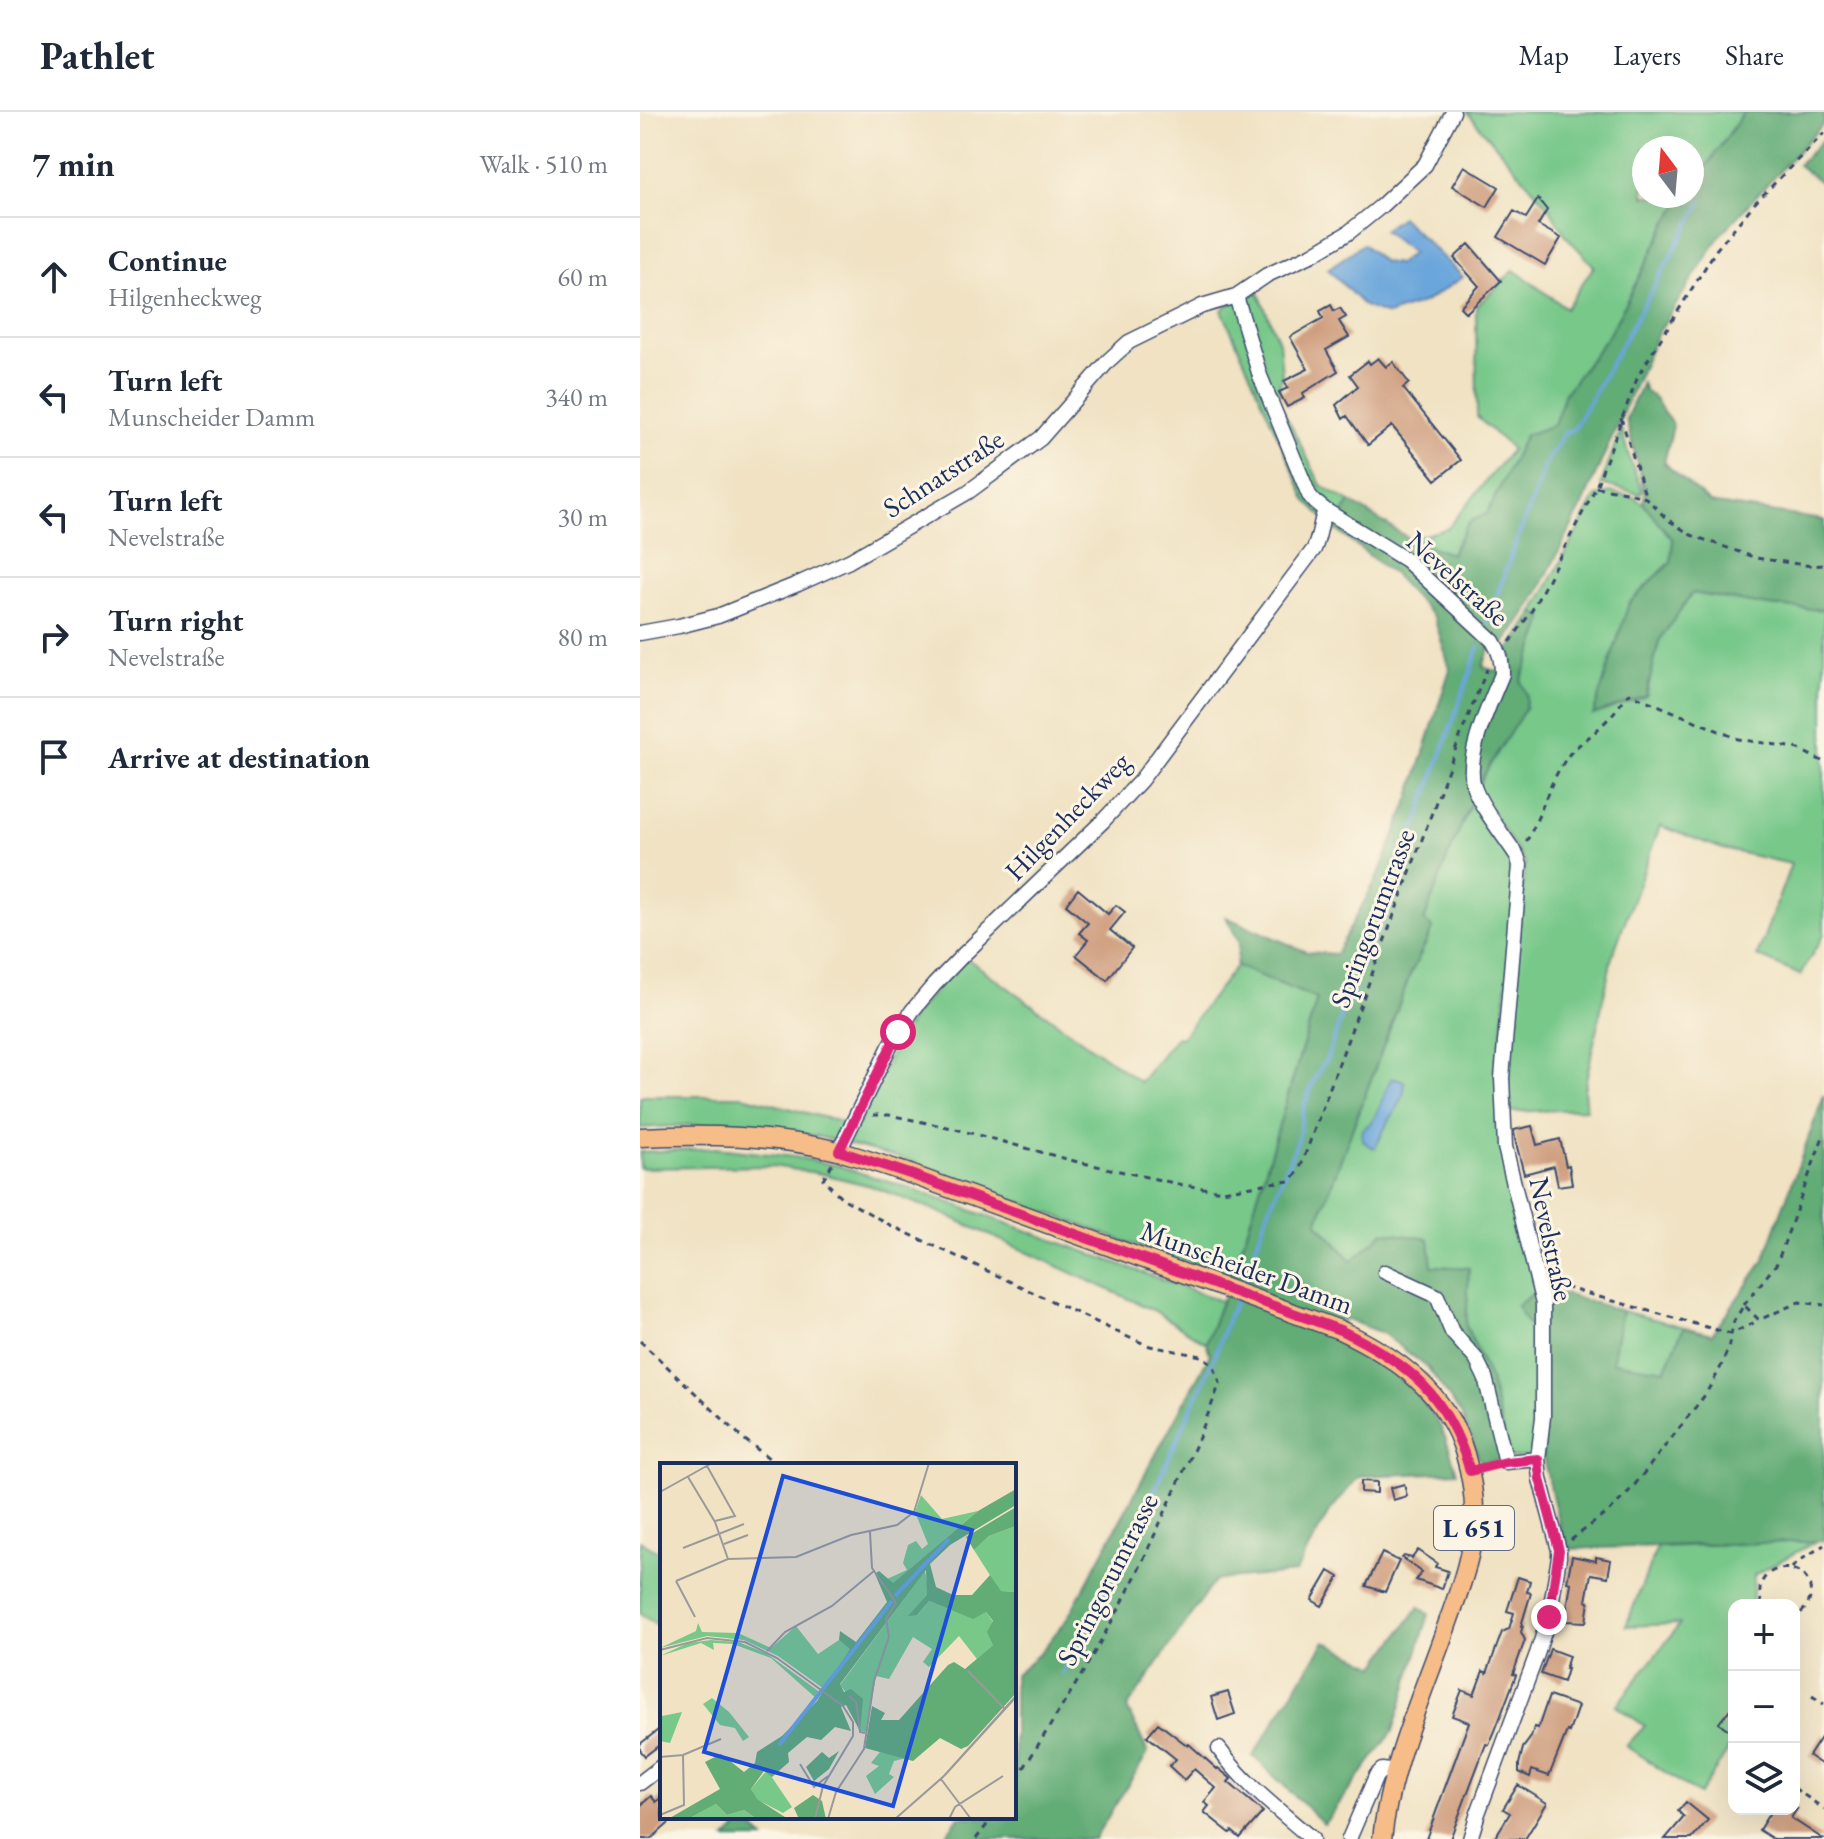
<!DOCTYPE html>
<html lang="en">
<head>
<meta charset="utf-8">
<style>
  body { margin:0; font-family:"EB Garamond",serif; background:#f6f6f7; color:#1f2937 }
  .controls { position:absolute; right:24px; bottom:24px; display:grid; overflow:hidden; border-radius:16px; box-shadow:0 8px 32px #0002 }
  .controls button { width:72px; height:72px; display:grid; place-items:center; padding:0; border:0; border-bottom:2px solid #e0e1e3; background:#fff; color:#1f2937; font:40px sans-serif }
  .compass { position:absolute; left:992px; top:24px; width:72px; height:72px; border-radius:50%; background:#fff; box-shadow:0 8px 32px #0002; rotate:344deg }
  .stop { position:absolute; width:24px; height:24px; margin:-18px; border:6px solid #db2777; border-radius:50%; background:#fff }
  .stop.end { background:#db2777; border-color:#fff; box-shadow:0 2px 8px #0008 }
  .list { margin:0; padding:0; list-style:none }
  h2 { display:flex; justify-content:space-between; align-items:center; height:104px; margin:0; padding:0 32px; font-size:34px }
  h2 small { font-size:26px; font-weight:400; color:#747a83 }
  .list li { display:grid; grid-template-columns:52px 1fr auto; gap:24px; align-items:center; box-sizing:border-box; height:120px; padding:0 32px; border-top:2px solid #e0e1e3 }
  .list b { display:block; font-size:30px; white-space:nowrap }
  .list p { margin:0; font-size:26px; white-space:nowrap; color:#747a83 }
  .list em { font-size:26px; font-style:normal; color:#747a83 }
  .icon { flex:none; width:44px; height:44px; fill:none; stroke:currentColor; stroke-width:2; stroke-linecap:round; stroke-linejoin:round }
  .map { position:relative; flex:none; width:1184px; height:1727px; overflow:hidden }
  header { display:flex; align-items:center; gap:48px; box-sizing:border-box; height:112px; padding:0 40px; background:#fff; border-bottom:2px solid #e0e1e3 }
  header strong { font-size:38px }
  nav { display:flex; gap:44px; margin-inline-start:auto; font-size:28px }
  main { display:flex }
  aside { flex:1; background:#fff }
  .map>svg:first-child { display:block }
</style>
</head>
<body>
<header>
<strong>Pathlet</strong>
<nav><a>Map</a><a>Layers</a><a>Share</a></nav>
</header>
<main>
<aside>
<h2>7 min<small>Walk · 510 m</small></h2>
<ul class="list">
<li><svg class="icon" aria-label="ahead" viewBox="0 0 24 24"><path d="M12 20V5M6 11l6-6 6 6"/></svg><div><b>Continue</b><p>Hilgenheckweg</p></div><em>60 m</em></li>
<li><svg class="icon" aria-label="left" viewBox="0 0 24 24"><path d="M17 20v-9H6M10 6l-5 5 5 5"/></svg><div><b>Turn left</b><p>Munscheider Damm</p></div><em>340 m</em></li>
<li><svg class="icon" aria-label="left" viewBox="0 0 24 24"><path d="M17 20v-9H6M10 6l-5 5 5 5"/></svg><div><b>Turn left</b><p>Nevelstraße</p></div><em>30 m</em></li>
<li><svg class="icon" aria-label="right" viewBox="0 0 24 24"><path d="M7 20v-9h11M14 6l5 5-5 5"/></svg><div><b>Turn right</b><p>Nevelstraße</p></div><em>80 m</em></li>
<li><svg class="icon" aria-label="arrive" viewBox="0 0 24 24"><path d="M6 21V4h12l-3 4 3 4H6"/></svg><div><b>Arrive at destination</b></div></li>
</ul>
</aside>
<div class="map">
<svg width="1184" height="1727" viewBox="0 0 1184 1727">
  <rect width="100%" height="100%" fill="#fcf5e5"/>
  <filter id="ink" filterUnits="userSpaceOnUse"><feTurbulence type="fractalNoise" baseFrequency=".0125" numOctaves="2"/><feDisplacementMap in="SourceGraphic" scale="16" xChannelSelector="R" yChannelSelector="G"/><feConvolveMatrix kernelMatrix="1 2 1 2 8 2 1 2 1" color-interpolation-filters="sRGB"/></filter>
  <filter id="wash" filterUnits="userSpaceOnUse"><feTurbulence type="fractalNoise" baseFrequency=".006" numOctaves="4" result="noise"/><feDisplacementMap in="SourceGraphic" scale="32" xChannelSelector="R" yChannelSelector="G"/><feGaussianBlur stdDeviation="1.8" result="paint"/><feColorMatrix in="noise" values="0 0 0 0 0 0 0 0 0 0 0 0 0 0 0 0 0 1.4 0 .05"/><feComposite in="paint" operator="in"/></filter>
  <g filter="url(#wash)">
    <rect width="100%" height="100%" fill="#f0e2c3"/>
    <!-- green -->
    <path fill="#78c88a" stroke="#4a7c74" stroke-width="2" d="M827 0H1104L1052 75V36H1004V84H1045L1028 109 970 221 925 281 914 314 885 323 847 402 829 410 810 442 770 427 808 416 872 337 837 305 836 195 874 158 926 196 954 154 926 124 910 97Z
      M617 177 639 230 642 262 637 286 681 373 710 390 694 416 666 388 582 198 597 185Z
      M981 317 990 348 1002 379 1000 382 961 372Z
      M970 380 995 386 1003 391 1033 428 1031 450 989 491 1006 584 1019 529 1052 481 1129 494 1184 498V822L1160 863 1117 844 1151 752 1083 737 1020 714 972 845 944 978 946 997 870 1000 865 967 885 751 837 677 887 583 881 569 902 514V505L894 500 956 384Z
      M834 685 878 755 858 966 895 1180 877 1194 900 1219 903 1345 869 1346 850 1268 826 1214 829 1156 712 1149 677 1111 770 863 793 817 784 809 808 744Z
      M325 845 500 970 536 925 541 926 596 854 677 887 605 1126 590 1165 542 1148 536 1149 272 1049 176 1024 112 1014 49 1013 0 1016V985L5 984H103L201 1010 219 1012 250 944 275 901Z
      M77 1036 155 1045 199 1054 275 1078 581 1189 566 1231 513 1198 304 1102 231 1074 183 1062 132 1054 0 1056V1040Z
      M982 1199 1044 1215 1025 1259 971 1250Z
      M0 1429 13 1437 22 1440V1516L0 1502Z
      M1177 1429 1114 1463 1112 1493H1094V1629L1059 1683 986 1634 1005 1614 976 1594 1040 1512 986 1514 1017 1435Z"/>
    <!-- forest -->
    <path fill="#62ac76" stroke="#3e6e6a" stroke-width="2" d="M1104 0H1184V11L1081 122 1016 224 941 396 893 490 863 534 849 538 843 555 864 562 866 543 894 500 903 505 902 514 881 569 887 583 885 597 841 667 808 744 784 809 793 816 770 863 677 1111 712 1149 744 1120 789 1127 792 1154 829 1156 826 1214 850 1268 869 1346 841 1351 821 1302 788 1256 744 1222 704 1206 696 1230C736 1245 777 1274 799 1312 807 1326 811 1344 817 1360L719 1364 689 1400 655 1461 575 1468 487 1596 508 1641 454 1727H303L319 1705H374V1563L399 1542 427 1507 570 1242 566 1231 605 1126 677 887 596 854 599 830 586 805 667 840 696 842 739 762 770 685 810 557 794 505 753 462 694 416 710 390 770 427 811 442 829 410 847 402 885 323 914 313 925 281 970 221 1028 109 1045 84H1052V75Z
      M1184 26V73L1158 53Z
      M1002 271 1005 279 1013 284 1033 314 1024 351 1070 391 1184 408V498L1129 494 1052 481 1019 529 1006 584 953 603 989 491 1031 450 1033 428 1003 391 1005 381 986 307Z
      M1184 983V1429L925 1437 903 1345 900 1219 892 1220 877 1194 895 1180 907 1177 982 1199 972 1250 1025 1258 1044 1215 1072 1222 1123 1150Z
      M779 1495 789 1502 753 1619 684 1712 613 1644 685 1529 736 1554Z
      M106 1708 124 1727H86Z"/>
    <!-- water -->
    <path fill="#6aa6db" stroke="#426a9c" stroke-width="2" d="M761 105 823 165 785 190 747 203 724 194 688 157 723 132 743 150 758 152 772 141 743 118Z
      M756 966 764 969C767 985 755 999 747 1012 742 1020 740 1029 734 1036 729 1034 722 1030 722 1023 721 1016 729 1014 733 1008 741 997 744 980 751 967Z"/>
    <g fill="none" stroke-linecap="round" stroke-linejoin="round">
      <!-- stream -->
      <path stroke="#6aa6db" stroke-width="4" d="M848 510 873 438 903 360V355L925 320 933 318 1062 89
        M602 1176 626 1105 658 1028 664 994 676 964 687 946 701 906 713 878 718 860 745 801 744 796 756 770 839 535
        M423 1561 431 1538 463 1490 465 1481 471 1474 574 1246 589 1203 597 1187"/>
    </g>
    <g id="blocks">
      <!-- building -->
      <path fill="#cf9e7f" d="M824 54 859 75 847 95 812 74Z
        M898 87 907 98 898 113 921 126 905 153 858 125 874 99 886 106Z
        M829 132 861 169 826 201 820 195 839 174 814 146Z
        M691 193 694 199 700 196 706 205 699 209 709 225 686 238 698 259 663 281 665 286 647 295 639 280 648 276 644 269 668 257 650 225 683 206 680 199Z
        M738 246 746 255 753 250 769 271 763 276 821 348 796 368 752 314 728 333 707 304 703 307 696 293 718 274 710 263 728 249 730 252Z
        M438 777 468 802 476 793 485 800 470 818 492 836 467 868 436 843 448 828 439 821 448 811 426 793Z
        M892 1014 897 1033 920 1027 926 1054 929 1053 932 1072 918 1074 914 1054 884 1062 875 1027 874 1018Z
        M721 1369 737 1370V1381L721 1380Z
        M764 1372 767 1384 753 1388 750 1376Z
        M778 1438 797 1451 795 1455 808 1459 802 1477 776 1468 782 1460 762 1446 764 1444 772 1446Z
        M742 1441 759 1449 745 1480 726 1474Z
        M932 1444 956 1449V1445L971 1448 968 1465 951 1462 946 1489 949 1490 946 1510 925 1509 931 1471 927 1470Z
        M689 1459 699 1465 682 1494 672 1488Z
        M878 1465 890 1469 887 1480 891 1481 881 1514H883L881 1520 885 1528 873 1562 876 1563 855 1619 849 1633 846 1632 810 1727H786L829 1610 812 1604 822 1578 834 1583 843 1559 847 1561 850 1553 862 1520 869 1517 874 1501 867 1499Z
        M910 1537 929 1544 925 1557H927L923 1570 901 1562Z
        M588 1580 595 1602 578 1608 571 1585Z
        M909 1584 938 1594 929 1620 927 1619 909 1664 892 1658 890 1665 879 1660V1652L883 1636 891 1625 894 1615 898 1616Z
        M1094 1592V1611L1089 1618 1079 1611Z
        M518 1611 548 1634 549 1632 577 1657 578 1656 589 1665 591 1667 588 1670 623 1700 600 1726 592 1719 590 1721 564 1700 569 1694 564 1690 576 1676 554 1657 544 1668 529 1654 536 1647 507 1624Z
        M22 1615V1631L5 1644 0 1638V1632Z
        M1184 1621V1654L1169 1644Z
        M878 1673 907 1691 885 1727H854L870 1701 863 1697Z
        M11 1684 16 1690 22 1685V1705H36L11 1727H0V1694Z
        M1046 1690 1068 1708 1052 1727H1025L1044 1705 1038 1699Z
        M1132 1697H1157L1151 1706 1183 1727H1133L1119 1718Z"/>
    </g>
  </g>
  <g filter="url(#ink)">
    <use href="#blocks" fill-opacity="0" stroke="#3b4a6d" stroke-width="2"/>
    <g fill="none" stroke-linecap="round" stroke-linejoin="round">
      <!-- minor casing -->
      <g stroke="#3b4a6d" stroke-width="17">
        <path id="minor" d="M596 184 620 264 669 383 675 390 685 398 766 448 853 529C860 540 862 549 862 562 850 592 824 644 834 675 841 696 865 725 877 744L880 753 862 966 865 1035 903 1192V1305L898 1347 900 1367 919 1438V1445L909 1505 897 1542 838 1701 830 1727
          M0 521 39 514 78 504 158 472 209 449 328 380 401 326 469 248 489 230 562 194 596 184 627 163 671 143 708 121 740 95 785 53 813 0
          M199 1039 250 934 272 899 294 873 323 843 463 709 501 668 674 437C680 424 680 411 685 398
          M745 1160 797 1184 812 1220 836 1247 845 1265 866 1350 898 1347
          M579 1637C604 1672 640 1699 672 1727
          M0 1671 22 1654
          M709 1727 736 1664 742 1658 756 1660"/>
      </g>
      <!-- major casing -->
      <g stroke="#3b4a6d" stroke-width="21">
        <path id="major" d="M0 1025C67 1022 133 1023 198 1039 223 1046 246 1054 270 1062L700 1218C755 1244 807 1280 825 1342 831 1363 835 1385 834 1407 833 1443 819 1479 807 1513 783 1582 750 1653 742 1727"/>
      </g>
      <!-- path -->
      <path stroke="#3b4a6d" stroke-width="3" stroke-dasharray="6 6" stroke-linecap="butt" d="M981 306 1006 386
        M956 375 986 380 1006 386 1027 407 1051 423 1116 446 1172 454 1184 453
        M870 530 891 500 956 375 998 264 1020 228 1076 138 1114 92 1184 21
        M886 730C901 704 907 675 924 650 933 634 948 628 960 615 971 605 980 593 989 581L1098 627 1156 636 1184 650
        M233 1003H249L312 1016 434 1049 543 1073 583 1079 630 1071 650 1069 659 1059 820 625 847 557
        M192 1052 183 1067 202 1086 250 1113 490 1226 510 1234 561 1244 573 1252 580 1271 558 1328 499 1457 481 1493 442 1562 374 1672
        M913 1172 1091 1222 1119 1208
        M1104 1193 1137 1151 1184 1022
        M0 1229 105 1328 138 1353
        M931 1428 973 1396 993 1375 1065 1283 1079 1259 1088 1237 1094 1209 1104 1193 1119 1208 1159 1190 1184 1193
        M1152 1456 1156 1451 1184 1433
        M1122 1493C1107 1445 1177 1446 1170 1486 1168 1495 1162 1501 1154 1505
        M1172 1584 1184 1592
        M1154 1676 1184 1697
        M336 1727 353 1705"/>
      <!-- minor -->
      <use href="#minor" stroke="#fff" stroke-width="14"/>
      <!-- major -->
      <use href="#major" stroke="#f7bd88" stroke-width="18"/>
    </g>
  </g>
  <g fill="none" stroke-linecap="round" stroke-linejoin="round" filter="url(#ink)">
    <!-- route -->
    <path stroke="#db2777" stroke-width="10" d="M258 920 199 1039 270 1062 700 1218C769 1251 808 1283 830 1359L866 1350 898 1347 900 1367 919 1438 909 1505"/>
  </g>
  <g text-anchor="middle" stroke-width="6" stroke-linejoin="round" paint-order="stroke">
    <!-- shield labels -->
    <rect fill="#fcf5e5" stroke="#5e6a86" stroke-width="2" x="794" y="1394" width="80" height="44" rx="6"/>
    <g font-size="26" font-weight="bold" fill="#1b2f5e">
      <text x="834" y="1425">L 651</text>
    </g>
    <!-- street labels -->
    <g font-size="28" fill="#1b2f5e" stroke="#fcf5e5">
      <text transform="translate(303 361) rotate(-33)" y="10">Schnatstraße</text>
      <text transform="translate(818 466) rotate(42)" y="10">Nevelstraße</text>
      <text transform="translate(427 704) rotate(-46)" y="10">Hilgenheckweg</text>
      <text transform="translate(732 806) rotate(-69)" y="10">Springorumtrasse</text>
      <text transform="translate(912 1127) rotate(78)" y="10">Nevelstraße</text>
      <text transform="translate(607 1155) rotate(20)" y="10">Munscheider Damm</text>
      <text transform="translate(467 1467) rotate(-63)" y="10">Springorumtrasse</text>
    </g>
  </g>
  <!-- overview -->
  <g transform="translate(20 1351)">
    <rect width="356" height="356" fill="#f0e2c3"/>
    <path d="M261 32 282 56 318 48 232 121 227 116 247 107 243 100 248 82 256 78 262 86 268 81 255 49ZM356 63V129L340 128 314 87 329 73ZM265 108 269 128 257 152 269 138 291 147 326 149 333 159V182L317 196 299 173 269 204 263 199 272 186 253 174 229 216 216 213 206 269 200 268 199 245 180 222ZM38 160 42 169 78 170 111 185 136 163 158 191 179 177 191 186 164 226 118 193 84 177 47 173 0 185 36 168ZM51 177 78 179 106 190 161 230 157 236 111 195 73 181 53 180 54 187 41 180 0 193 28 180ZM52 235 69 249 89 274 83 278 75 265 60 262 43 241ZM22 249 10 280 0 278 2 253ZM220 289 246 295 234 298 229 311 234 314 215 331 206 313 219 303 211 300ZM107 307 132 344 123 350 96 336 91 326ZM56 341 67 352 84 347 97 356H28Z" fill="#78c88a"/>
    <path d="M356 26V42L290 82 270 101 276 124 293 132H312L330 112 341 128 356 129V230L308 283 301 286 280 275 253 298 205 285 212 243 225 250 221 257H239L288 202 294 199 305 206 333 182 327 169 333 158 326 149 313 156 269 138 257 152 248 153 267 132 266 107 180 221 184 229 191 226 203 236 200 268 186 242 181 244 191 268 175 264 161 277 147 274 128 290 129 299 112 314 104 308 91 326 97 336 128 356H97L84 347 67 352 56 341 28 356H8L60 326 45 299 61 291 84 309 95 300 97 289 122 273 157 238 190 186 179 177 180 168 196 179 227 139 215 111 219 108 233 120 318 48ZM356 44V63L329 73 314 87 306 74ZM179 288 169 306 154 318 146 304 162 289 169 295ZM153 332 162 338 166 356H139L134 345Z" fill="#62ac76"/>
    <path fill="none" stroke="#6aa6db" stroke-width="4" d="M235 133 289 76M119 282 232 138"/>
    <path fill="none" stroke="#9b9a9b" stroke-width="2" d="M47 3 75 53 55 58M28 14 55 59 68 96M0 29 52 0M64 81 88 72M23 85 84 61M16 118 68 96 136 94 191 72 237 62 254 49 269 0M16 118 35 154M0 187 47 175 85 179 117 195 183 243 193 259V273L163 323 155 356M107 188 125 169 172 143 214 108M308 208 345 246M189 233 196 239 200 269 205 270M0 294 23 292 61 276M140 301 154 324 168 313M281 316 311 356M0 352 24 342 23 292M168 356 176 329 204 286 214 218 229 174 226 156 236 140 212 105 210 69M235 356 285 312 356 234M235 356 283 314 356 233M289 356 295 344 343 313"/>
    <path fill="#1d4ed8" fill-opacity="0.15" stroke="#1d4ed8" stroke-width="4" d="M123 13 312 67 233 343 44 289Z"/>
    <rect width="356" height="356" fill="none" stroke="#1b2f5e" stroke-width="4"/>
  </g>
</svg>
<div class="controls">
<button>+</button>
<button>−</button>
<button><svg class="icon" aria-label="layers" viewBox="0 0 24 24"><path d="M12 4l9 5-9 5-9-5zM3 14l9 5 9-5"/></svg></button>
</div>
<svg class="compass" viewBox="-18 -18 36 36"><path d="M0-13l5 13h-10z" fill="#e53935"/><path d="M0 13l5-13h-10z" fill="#747a83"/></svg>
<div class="stop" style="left:258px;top:920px"></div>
<div class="stop end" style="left:909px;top:1505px"></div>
</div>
</main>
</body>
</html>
